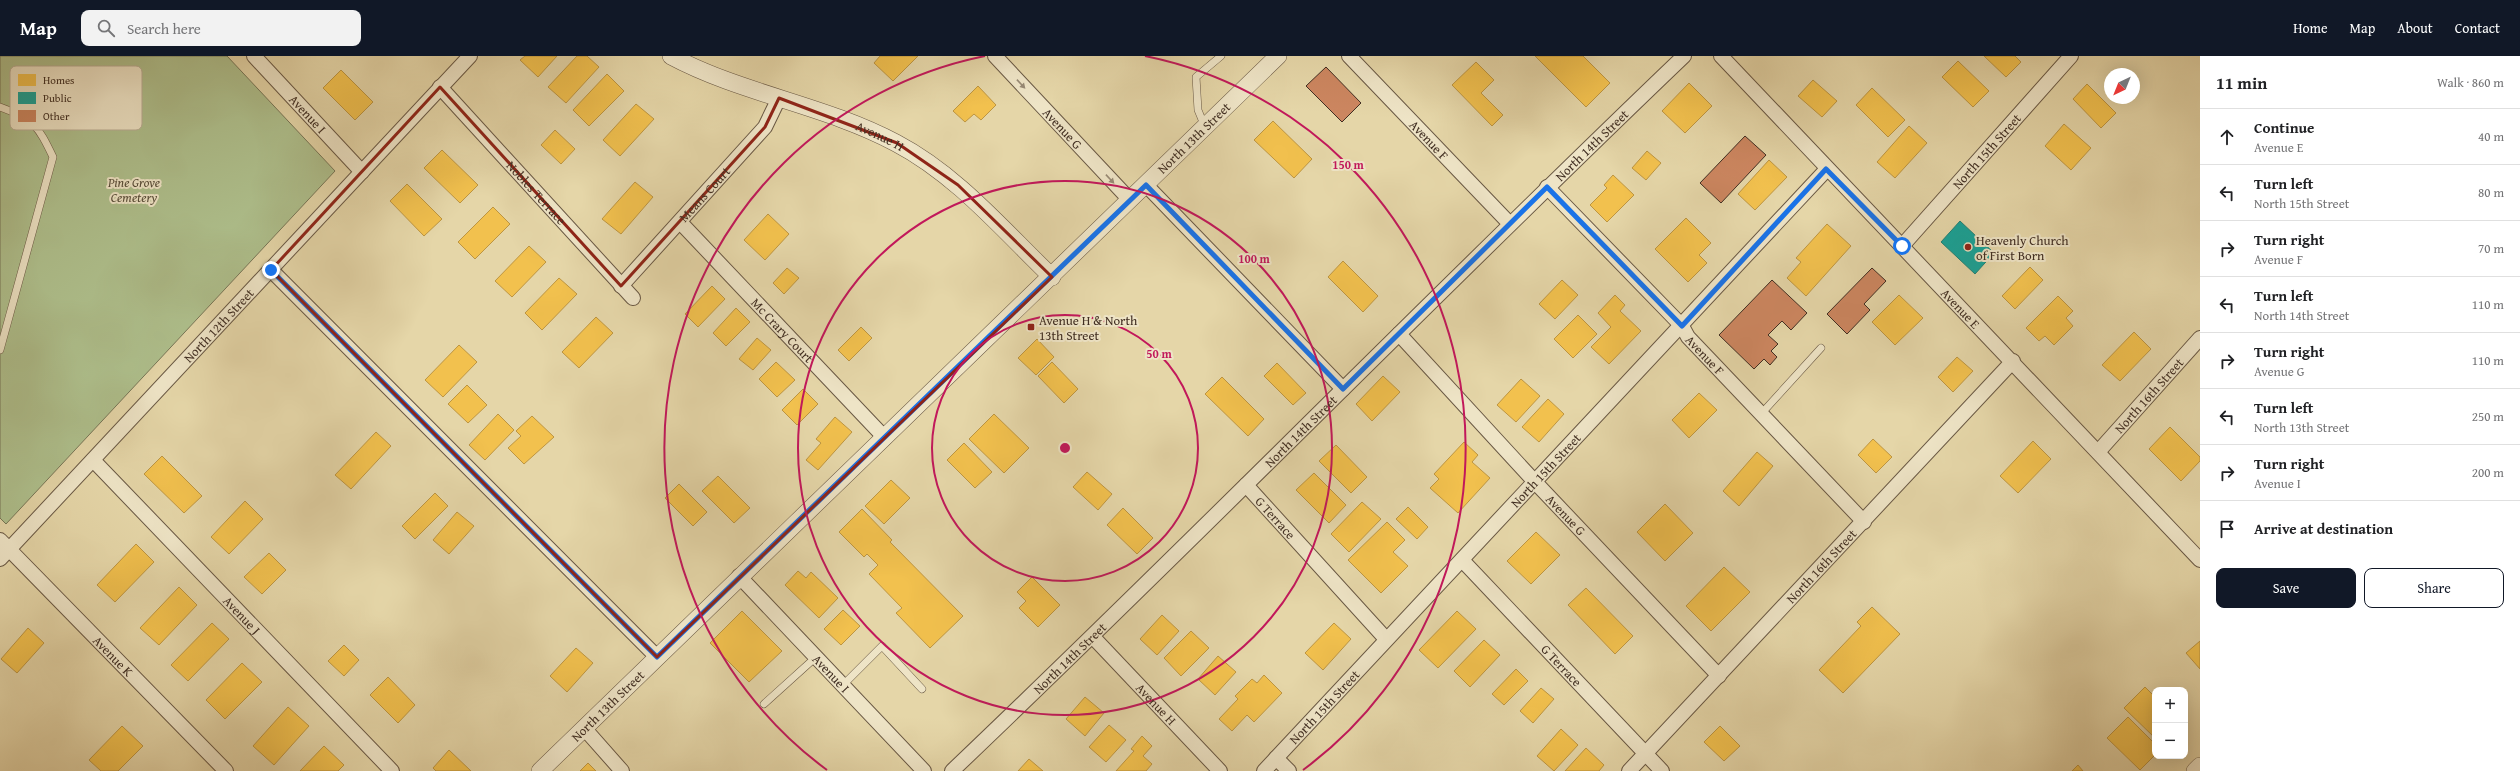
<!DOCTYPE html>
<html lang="en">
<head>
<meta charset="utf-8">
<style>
  body { margin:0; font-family:"Gentium Book Plus",serif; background:#f2f2f2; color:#202124 }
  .controls { position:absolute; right:12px; bottom:12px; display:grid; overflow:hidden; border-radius:8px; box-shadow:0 4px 16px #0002 }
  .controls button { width:36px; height:36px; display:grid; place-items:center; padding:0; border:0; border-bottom:1px solid #e0e0e0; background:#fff; color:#202124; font:20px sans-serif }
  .compass { position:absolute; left:2104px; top:12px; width:36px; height:36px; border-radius:50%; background:#fff; box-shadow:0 4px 16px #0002; rotate:223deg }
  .stop { position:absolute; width:12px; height:12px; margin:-9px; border:3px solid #1a73e8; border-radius:50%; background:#fff }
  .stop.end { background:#1a73e8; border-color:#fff; box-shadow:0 1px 4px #0008 }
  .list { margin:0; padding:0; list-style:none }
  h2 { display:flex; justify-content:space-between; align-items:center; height:52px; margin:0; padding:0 16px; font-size:17px }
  h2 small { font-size:13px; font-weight:400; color:#757577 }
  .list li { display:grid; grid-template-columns:26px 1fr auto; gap:12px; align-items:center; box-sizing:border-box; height:56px; padding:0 16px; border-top:1px solid #e0e0e0 }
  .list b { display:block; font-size:15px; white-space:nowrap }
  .list p { margin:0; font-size:13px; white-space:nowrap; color:#757577 }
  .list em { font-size:13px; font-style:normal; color:#757577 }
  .actions { display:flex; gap:8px; padding:12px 16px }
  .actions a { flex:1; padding:9px 0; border:1px solid #111827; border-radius:8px; text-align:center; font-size:14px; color:#111827 }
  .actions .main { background:#111827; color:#fff }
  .icon { flex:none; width:22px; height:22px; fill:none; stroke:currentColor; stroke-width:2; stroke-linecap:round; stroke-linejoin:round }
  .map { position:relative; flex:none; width:2200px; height:715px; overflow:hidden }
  header { display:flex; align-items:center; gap:24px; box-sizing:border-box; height:56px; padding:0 20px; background:#111827; color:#fff }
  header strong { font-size:19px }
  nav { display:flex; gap:22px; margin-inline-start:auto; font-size:14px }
  .search { width:280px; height:36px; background:#f2f2f2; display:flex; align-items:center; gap:10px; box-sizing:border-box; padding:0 14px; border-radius:8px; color:#757577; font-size:15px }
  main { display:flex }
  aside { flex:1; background:#fff }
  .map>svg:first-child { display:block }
</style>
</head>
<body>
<header>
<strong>Map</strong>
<div class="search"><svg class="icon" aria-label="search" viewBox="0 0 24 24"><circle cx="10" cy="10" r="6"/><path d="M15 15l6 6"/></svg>Search here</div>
<nav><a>Home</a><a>Map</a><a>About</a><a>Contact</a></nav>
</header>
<main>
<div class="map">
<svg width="2200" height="715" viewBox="0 0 2200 715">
  <rect width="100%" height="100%" fill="#e5d6a8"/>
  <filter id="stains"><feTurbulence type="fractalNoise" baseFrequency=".005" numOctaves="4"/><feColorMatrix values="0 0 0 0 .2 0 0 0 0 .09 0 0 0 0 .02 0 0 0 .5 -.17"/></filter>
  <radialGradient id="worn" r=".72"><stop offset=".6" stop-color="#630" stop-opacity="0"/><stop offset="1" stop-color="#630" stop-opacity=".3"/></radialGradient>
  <!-- green -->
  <path fill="#aebf8c" stroke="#777657" d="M0 0H227L335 115 6 468 0 462Z"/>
  <!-- homes -->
  <path fill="#f2c14e" stroke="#bd9541" d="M525 0H557L538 21 520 4Z
    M577 0H587L599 11 566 47 548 31Z
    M880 0H918L893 25 874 7Z
    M1535 0H1583L1610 27 1586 51Z
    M1984 0H2015L2021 6 2006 21Z
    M1958 5 1989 35 1973 51 1942 21Z
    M1476 6 1494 24 1481 37 1503 59 1492 70 1452 29Z
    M341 14 373 46 355 64 323 32Z
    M607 18 624 35 589 70 573 54Z
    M1813 24 1837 45 1822 61 1798 40Z
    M1689 27 1712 50 1685 77 1662 55Z
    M2087 28 2116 57 2101 72 2073 43Z
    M978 30 996 49 981 64 974 58 965 66 953 55Z
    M1872 32 1905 64 1888 81 1856 49Z
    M636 48 654 63 620 100 603 84Z
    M1273 65 1312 103 1294 122 1254 84Z
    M2064 68 2091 92 2071 114 2045 90Z
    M1909 70 1927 87 1895 122 1877 106Z
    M555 74 575 93 561 108 541 89Z
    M442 94 478 129 460 147 424 112Z
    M1647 95 1661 107 1646 124 1632 112Z
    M1769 104 1787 121 1755 154 1738 138Z
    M1613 119 1634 139 1607 166 1590 149 1607 132 1604 129Z
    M635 126 653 141 621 178 602 163Z
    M407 128 442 163 424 180 390 145Z
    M493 151 510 168 475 203 458 186Z
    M768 158 789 178 765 204 744 184Z
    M1686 162 1711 187 1699 199 1707 207 1688 226 1655 193Z
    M1827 168 1851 190 1806 240 1787 222 1801 206 1796 202Z
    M529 190 546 206 512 241 495 225Z
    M1343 205 1378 240 1363 256 1328 221Z
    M2030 211 2043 224 2015 253 2002 240Z
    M787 212 799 222 784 238 773 227Z
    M559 222 577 238 542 274 525 257Z
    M1562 224 1578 239 1555 263 1539 248Z
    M712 230 725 243 698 271 685 258Z
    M1615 239 1625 249 1620 255 1641 275 1609 308 1591 291 1611 271 1598 257Z
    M1899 239 1923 262 1895 289 1872 266Z
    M2058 240 2073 255 2066 262 2073 270 2054 289 2045 280 2039 285 2026 272Z
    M736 252 750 266 726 290 713 277Z
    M1578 259 1597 278 1573 302 1554 283Z
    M596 261 613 277 579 312 562 296Z
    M861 271 872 282 849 305 838 294Z
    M2134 276 2151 293 2120 325 2102 309Z
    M757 282 771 294 753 314 739 303Z
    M1037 283 1054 301 1036 319 1018 302Z
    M459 289 477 306 443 341 425 324Z
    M1957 301 1973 315 1953 336 1938 321Z
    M776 306 795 324 777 341 759 323Z
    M1052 306 1078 333 1064 347 1038 320Z
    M1277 307 1306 337 1293 349 1264 320Z
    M1383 320 1400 336 1372 365 1356 348Z
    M1222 321 1264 363 1248 380 1205 338Z
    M1521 323 1540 340 1516 366 1497 349Z
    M467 329 487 349 468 367 448 348Z
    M803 333 818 348 797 369 782 354Z
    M1699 337 1717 354 1689 382 1672 364Z
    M1548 343 1564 358 1539 386 1522 371Z
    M498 358 514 374 485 404 469 389Z
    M994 358 1029 392 1004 417 969 383Z
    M532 360 554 381 524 408 508 392 521 380 516 375Z
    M835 361 852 376 818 414 806 404 821 387 816 383Z
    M2170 371 2200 401V405L2181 425 2149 393Z
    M376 376 391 390 351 433 335 419Z
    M1873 383 1892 401 1876 417 1858 399Z
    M2033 385 2051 403 2018 437 2000 420Z
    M1464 386 1478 399 1472 406 1490 422 1458 457 1430 432 1439 423 1434 418Z
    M964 387 992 416 975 432 947 404Z
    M1336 389 1367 421 1351 437 1319 405Z
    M1757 396 1773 410 1739 450 1723 435Z
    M162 400 202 440 184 457 144 418Z
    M1087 416 1112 438 1098 454 1073 431Z
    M1314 417 1346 449 1329 467 1296 434Z
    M718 420 750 452 734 467 702 435Z
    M891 424 910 442 884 468 865 450Z
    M679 428 707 456 693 470 665 442Z
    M435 437 448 450 415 483 402 470Z
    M245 445 263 463 229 498 211 481Z
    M1362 446 1381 463 1349 496 1331 478Z
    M1665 448 1693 477 1665 505 1637 476Z
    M1408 451 1428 471 1417 483 1396 463Z
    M1123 452 1153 482 1137 498 1107 469Z
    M862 453 892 484 890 486 963 560 930 592 896 557 902 552 869 518 878 509 867 498 864 501 839 476Z
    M457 456 474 470 449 498 433 484Z
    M1387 466 1405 484 1393 496 1408 510 1381 537 1348 504Z
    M1536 476 1560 499 1531 528 1507 505Z
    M136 488 154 506 115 546 97 529Z
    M269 497 286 514 262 538 244 521Z
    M1724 511 1750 536 1711 575 1686 550Z
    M798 515 806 522 811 516 838 542 819 562 785 529Z
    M1032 521 1060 549 1038 571 1019 552 1026 545 1017 536Z
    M179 531 197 549 159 589 140 572Z
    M1586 532 1633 580 1615 598 1568 549Z
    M1872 551 1900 578 1843 637 1819 614 1861 570 1857 566Z
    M843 554 860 570 841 589 824 573Z
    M742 555 782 595 749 626 710 587Z
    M1457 555 1476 573 1438 612 1419 594Z
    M1162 559 1179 575 1157 599 1140 583Z
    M212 567 229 583 188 625 171 609Z
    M1334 567 1351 583 1323 614 1305 597Z
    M28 572 44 587 17 617 1 603Z
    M1191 575 1209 592 1181 620 1164 602Z
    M1484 584 1500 599 1470 631 1454 615Z
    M2200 585V613L2186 597Z
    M344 589 359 604 344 620 328 605Z
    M576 592 593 607 567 636 550 620Z
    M1218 600 1236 616 1215 639 1198 623Z
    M242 607 262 626 225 663 206 644Z
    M1516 613 1528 625 1504 649 1492 638Z
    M1264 619 1282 637 1254 666 1247 659 1232 675 1219 663 1238 643 1235 640 1252 623 1257 627Z
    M388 621 415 649 398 667 370 639Z
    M2145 631 2155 641V682L2124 652Z
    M1541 632 1554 643 1533 667 1520 655Z
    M1085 641 1104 657 1085 680 1066 663Z
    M288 651 309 670 274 709 253 690Z
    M2128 661 2155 688V699L2140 714 2107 682Z
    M1109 669 1126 684 1106 706 1089 691Z
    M122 670 143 690 118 715H101L89 704Z
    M1720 670 1740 690 1724 705 1704 686Z
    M1561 673 1578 689 1554 715 1537 700Z
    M1142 680 1152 690 1143 700 1152 708 1146 715H1116L1134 695 1131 693Z
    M324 690 344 709 338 715H300Z
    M1586 692 1604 709 1599 715H1565Z
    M449 694 471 715H436L433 712Z
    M1029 703 1043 715H1018Z
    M588 707 596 715H580Z
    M2078 709 2083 715H2072Z"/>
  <!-- public -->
  <path fill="#17a398" stroke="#238075" d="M1960 165 1994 197 1975 218 1941 186Z"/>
  <!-- building -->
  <path fill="#cc8660" stroke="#402e22" d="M1326 11 1361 47 1342 66 1306 30Z
    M1745 80 1766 99 1721 147 1700 127Z
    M1872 212 1886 225 1864 248 1870 254 1847 278 1827 258Z
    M1772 224 1807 257 1791 274 1782 265 1768 279 1778 288 1771 295 1777 301 1770 309 1764 303 1754 313 1719 279Z"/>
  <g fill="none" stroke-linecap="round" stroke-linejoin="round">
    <!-- service casing -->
    <g stroke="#695844" stroke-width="8">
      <path id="service" d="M0 51C34 63 38 70 53 101L0 294
        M1205 71 1198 54 1196 21 1221 0
        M1761 358 1821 292
        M842 630 882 590 922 633
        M764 648 816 601"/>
    </g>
    <!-- minor casing -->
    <g stroke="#695844" stroke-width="16">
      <g id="minor">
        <path id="s1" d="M254 0 362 116"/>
        <path id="s2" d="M995 0 1130 144"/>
        <path id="s3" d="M1349 0 1510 168"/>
        <path id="s4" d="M1721 0 2200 504"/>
        <path id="s5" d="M440 31 633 242"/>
        <path d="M1146 129 1343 333"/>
        <path id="s6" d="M1547 131 1682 270 1688 281 1864 466"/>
        <path id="s7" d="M680 166 885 382"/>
        <path id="s8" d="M1902 190 2071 0"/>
        <path d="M271 214 657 601"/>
        <path id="s9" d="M621 230 765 71 779 42"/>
        <path id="s10" d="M1399 278 1535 426 1719 620"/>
        <path id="s11" d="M2098 396 2200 282"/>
        <path id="s12" d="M93 404 392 715"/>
        <path id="s13" d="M1246 429 1386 583"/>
        <path id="s14" d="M0 484 226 715"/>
        <path id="s15" d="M0 503 470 0"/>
        <path id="s16" d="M1462 504 1662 715"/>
        <path id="s17" d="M739 520 924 715"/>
        <path id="s18" d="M1093 581 1220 715"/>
        <path d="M584 672 622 715"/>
        <path d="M1276 702 1289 715"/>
        <path id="s19" d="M952 715C1199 480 1437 236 1684 0"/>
        <path id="s20" d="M1264 715 1827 113"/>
        <path id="s21" d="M1629 715 2013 305"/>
      </g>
    </g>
    <!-- tertiary casing -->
    <g stroke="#695844" stroke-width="18">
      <g id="tertiary">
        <path id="s22" d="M671 0C742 38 825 49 896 87 957 119 1003 174 1052 221"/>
        <path id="s23" d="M540 715 1278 0"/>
        <path d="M2195 715 2200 710"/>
      </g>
    </g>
    <!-- service -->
    <use href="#service" stroke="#eee4c6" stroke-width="7"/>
    <!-- minor -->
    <use href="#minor" stroke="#eee4c6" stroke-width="14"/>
    <!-- tertiary -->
    <use href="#tertiary" stroke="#eee4c6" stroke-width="17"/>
  </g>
  <!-- one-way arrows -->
  <defs><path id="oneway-solid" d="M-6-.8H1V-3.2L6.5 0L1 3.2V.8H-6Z"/></defs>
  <g fill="#978974">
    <use href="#oneway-solid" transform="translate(1021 28) rotate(47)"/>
    <use href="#oneway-solid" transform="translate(1110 123) rotate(47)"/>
  </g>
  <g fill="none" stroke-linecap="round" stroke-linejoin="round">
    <!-- route -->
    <path stroke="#1a73e8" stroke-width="5" d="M271 214 657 601 1146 129 1343 333 1547 131 1682 270 1826 113 1902 190"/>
  </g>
  <!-- marked area -->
  <path fill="none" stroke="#8f2418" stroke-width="3" stroke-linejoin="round" d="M440 31 621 230 765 71 779 42 897 87 958 129 1052 221 657 601 271 214Z"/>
  <!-- distance rings -->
  <g fill="none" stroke="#c2185b" stroke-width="2">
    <circle cx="1065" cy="392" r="133"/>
    <circle cx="1065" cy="392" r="267"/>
    <path d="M827 714A400 400 0 0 1 985 0M1145 0A400 400 0 0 1 1303 714"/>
  </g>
  <!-- markers -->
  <g fill="#8f2418" stroke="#eee4c6" stroke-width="1.5">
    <circle cx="1968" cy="191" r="4"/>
    <rect x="1027" y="267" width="8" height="8" rx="2"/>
  </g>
  <g text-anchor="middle" stroke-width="4" stroke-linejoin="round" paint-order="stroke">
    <!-- street labels -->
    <g font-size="13" fill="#402e22" stroke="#eee4c6">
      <text dy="5" stroke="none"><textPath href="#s1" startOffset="79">Avenue I</textPath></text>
      <text dy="5" stroke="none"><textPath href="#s2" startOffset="99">Avenue G</textPath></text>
      <text dy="5" stroke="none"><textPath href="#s22" startOffset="224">Avenue H</textPath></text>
      <text dy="5" stroke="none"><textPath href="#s23" startOffset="910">North 13th Street</textPath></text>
      <text dy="5" stroke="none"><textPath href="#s3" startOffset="116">Avenue F</textPath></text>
      <text dy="5" stroke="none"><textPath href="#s19" startOffset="895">North 14th Street</textPath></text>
      <text dy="5" stroke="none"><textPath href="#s8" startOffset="127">North 15th Street</textPath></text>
      <text dy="5" stroke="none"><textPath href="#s5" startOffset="143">Nobles Terrace</textPath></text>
      <text dy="5" stroke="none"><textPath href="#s9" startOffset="124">Means Court</textPath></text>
      <text dy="5" stroke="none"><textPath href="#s4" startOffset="348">Avenue E</textPath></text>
      <text dy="5" stroke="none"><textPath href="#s15" startOffset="320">North 12th Street</textPath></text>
      <text dy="5" stroke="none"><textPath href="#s7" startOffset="149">Mc Crary Court</textPath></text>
      <text dy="5" stroke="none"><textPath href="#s6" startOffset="231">Avenue F</textPath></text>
      <text dy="5" stroke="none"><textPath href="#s11" startOffset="76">North 16th Street</textPath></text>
      <text dy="5" stroke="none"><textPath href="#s19" startOffset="487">North 14th Street</textPath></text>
      <text dy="5" stroke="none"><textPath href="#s20" startOffset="412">North 15th Street</textPath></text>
      <text dy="5" stroke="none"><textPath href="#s10" startOffset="246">Avenue G</textPath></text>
      <text dy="5" stroke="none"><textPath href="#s13" startOffset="44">G Terrace</textPath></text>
      <text dy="5" stroke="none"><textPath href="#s21" startOffset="281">North 16th Street</textPath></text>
      <text dy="5" stroke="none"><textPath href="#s12" startOffset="215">Avenue J</textPath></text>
      <text dy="5" stroke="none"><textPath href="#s14" startOffset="162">Avenue K</textPath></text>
      <text dy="5" stroke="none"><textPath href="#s19" startOffset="163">North 14th Street</textPath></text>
      <text dy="5" stroke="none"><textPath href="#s16" startOffset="145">G Terrace</textPath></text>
      <text dy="5" stroke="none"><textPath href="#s17" startOffset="134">Avenue I</textPath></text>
      <text dy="5" stroke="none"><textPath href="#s18" startOffset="92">Avenue H</textPath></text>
      <text dy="5" stroke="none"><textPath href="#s23" startOffset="94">North 13th Street</textPath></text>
      <text dy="5" stroke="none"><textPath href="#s20" startOffset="88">North 15th Street</textPath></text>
    </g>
    <!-- park labels -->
    <g font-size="13" font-style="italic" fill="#564b37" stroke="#eee4c6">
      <text x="134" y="131">Pine Grove<tspan x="134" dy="15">Cemetery</tspan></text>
    </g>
    <!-- poi labels -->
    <g font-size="13" fill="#402e22" stroke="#eee4c6" text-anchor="start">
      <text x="1976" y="189">Heavenly Church<tspan x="1976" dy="15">of First Born</tspan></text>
      <text x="1039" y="269">Avenue H &amp; North<tspan x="1039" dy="15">13th Street</tspan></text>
    </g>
  </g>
  <!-- legend -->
  <rect x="10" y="10" width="132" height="64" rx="6" fill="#eee4c6" stroke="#baad95" stroke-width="1"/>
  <rect x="18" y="18" width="18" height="12" fill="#f2c14e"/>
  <rect x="18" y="36" width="18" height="12" fill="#17a398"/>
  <rect x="18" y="54" width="18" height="12" fill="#cc8660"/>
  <g font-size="11" fill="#402e22">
    <text x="43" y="28">Homes</text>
    <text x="43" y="46">Public</text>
    <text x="43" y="64">Other</text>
  </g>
  <circle cx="1065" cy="392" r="6" fill="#c2185b" stroke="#eee4c6" stroke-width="2"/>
  <g font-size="12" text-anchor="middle" font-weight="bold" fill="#c2185b" stroke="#eee4c6" stroke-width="4" stroke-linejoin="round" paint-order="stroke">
    <text x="1348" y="113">150 m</text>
    <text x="1254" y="207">100 m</text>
    <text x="1159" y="302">50 m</text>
  </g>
  <rect width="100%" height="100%" filter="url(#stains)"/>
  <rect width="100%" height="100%" fill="url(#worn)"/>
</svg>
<div class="controls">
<button>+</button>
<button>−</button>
</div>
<svg class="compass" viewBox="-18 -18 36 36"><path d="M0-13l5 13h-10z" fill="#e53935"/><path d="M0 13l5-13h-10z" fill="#757577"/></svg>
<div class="stop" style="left:1902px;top:190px"></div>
<div class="stop end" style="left:271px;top:214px"></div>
</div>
<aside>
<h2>11 min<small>Walk · 860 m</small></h2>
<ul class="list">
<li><svg class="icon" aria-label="ahead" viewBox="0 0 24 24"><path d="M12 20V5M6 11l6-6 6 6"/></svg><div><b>Continue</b><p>Avenue E</p></div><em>40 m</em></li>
<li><svg class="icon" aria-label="left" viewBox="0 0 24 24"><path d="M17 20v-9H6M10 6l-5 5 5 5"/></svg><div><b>Turn left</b><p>North 15th Street</p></div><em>80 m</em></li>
<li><svg class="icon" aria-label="right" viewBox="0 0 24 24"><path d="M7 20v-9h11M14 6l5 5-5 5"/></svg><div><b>Turn right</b><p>Avenue F</p></div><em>70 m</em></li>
<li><svg class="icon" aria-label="left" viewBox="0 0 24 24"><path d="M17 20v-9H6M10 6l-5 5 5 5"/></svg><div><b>Turn left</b><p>North 14th Street</p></div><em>110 m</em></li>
<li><svg class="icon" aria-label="right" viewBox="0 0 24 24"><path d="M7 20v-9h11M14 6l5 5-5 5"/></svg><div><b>Turn right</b><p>Avenue G</p></div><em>110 m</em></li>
<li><svg class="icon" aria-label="left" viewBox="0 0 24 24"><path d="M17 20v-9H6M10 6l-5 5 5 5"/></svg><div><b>Turn left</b><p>North 13th Street</p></div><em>250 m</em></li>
<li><svg class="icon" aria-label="right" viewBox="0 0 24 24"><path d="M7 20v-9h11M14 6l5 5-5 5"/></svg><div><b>Turn right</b><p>Avenue I</p></div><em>200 m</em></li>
<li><svg class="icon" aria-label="arrive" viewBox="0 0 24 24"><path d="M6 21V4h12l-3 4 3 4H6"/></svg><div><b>Arrive at destination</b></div></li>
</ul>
<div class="actions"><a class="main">Save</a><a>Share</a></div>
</aside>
</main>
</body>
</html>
